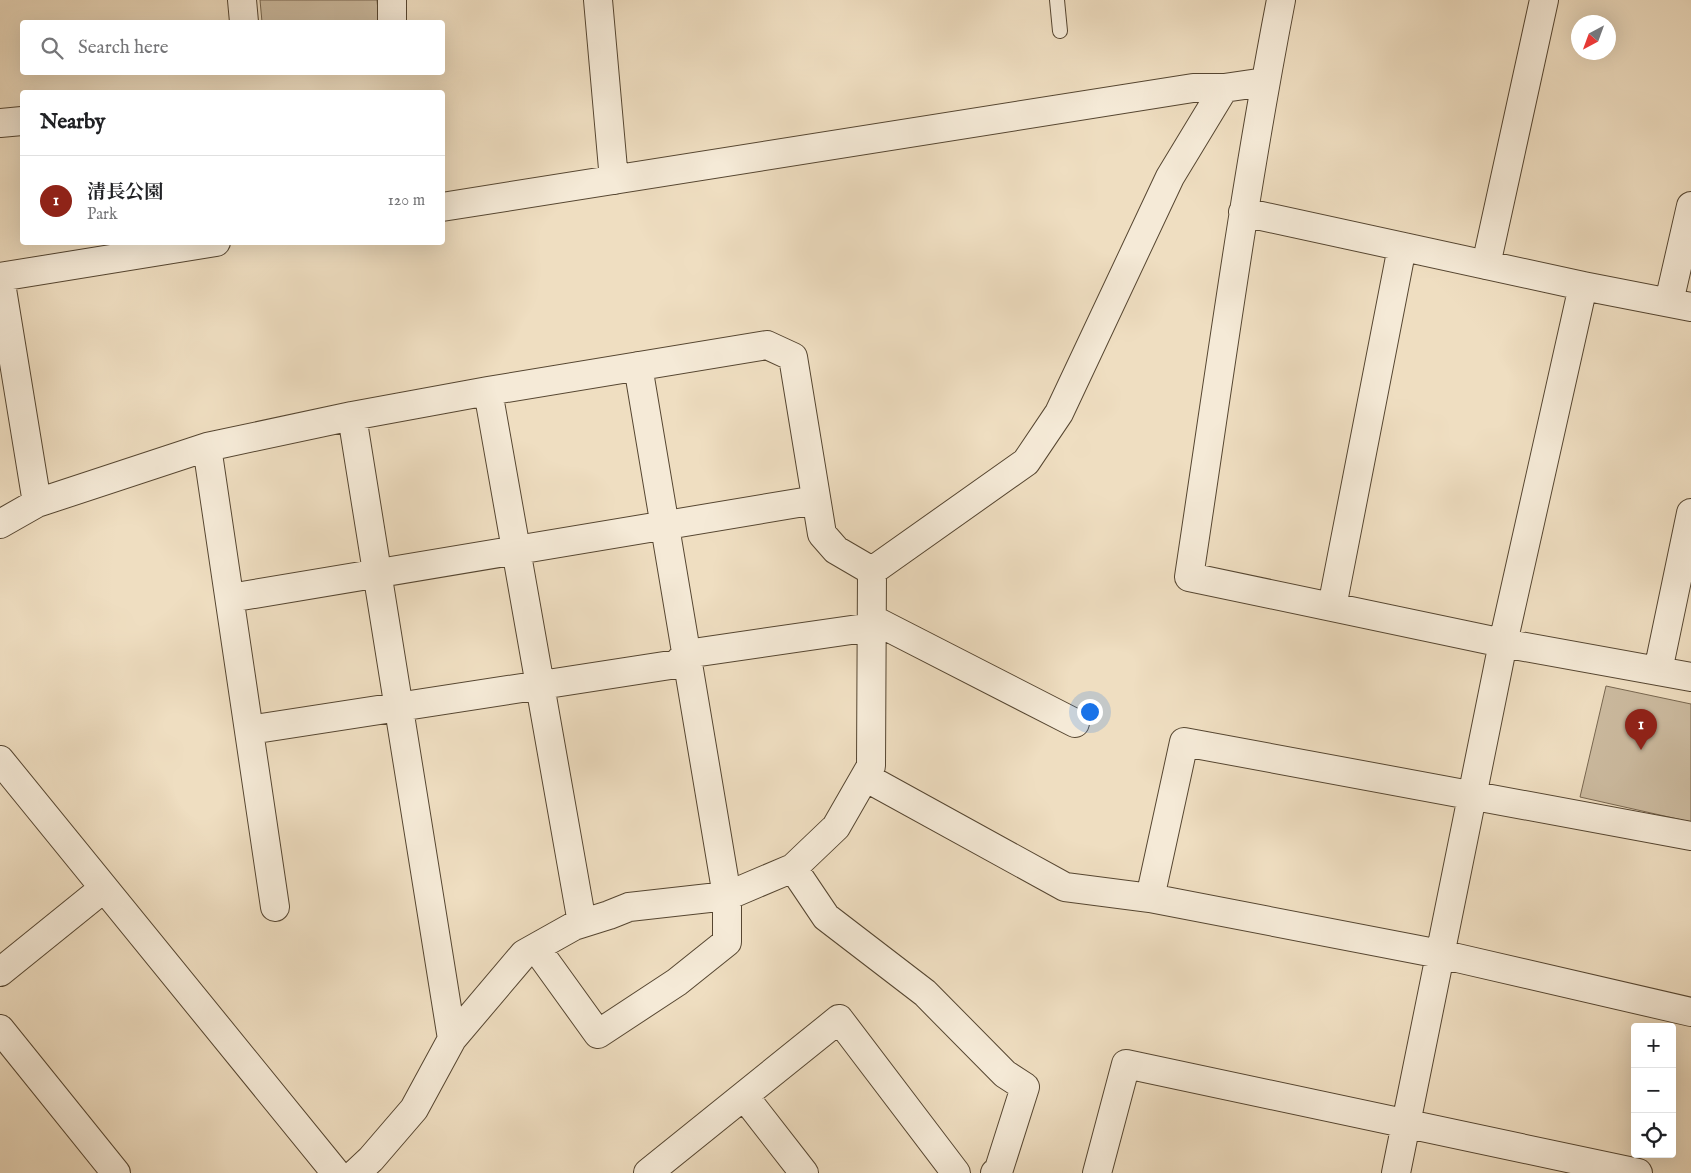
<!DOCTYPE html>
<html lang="en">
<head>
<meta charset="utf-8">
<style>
  body { margin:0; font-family:"IM FELL English","Noto Serif JP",serif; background:#f6f6f6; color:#202124 }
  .controls { position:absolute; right:15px; bottom:15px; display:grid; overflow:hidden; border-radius:5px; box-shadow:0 5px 20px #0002 }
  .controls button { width:45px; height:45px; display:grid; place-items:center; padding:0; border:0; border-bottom:1px solid #e0e0e0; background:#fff; color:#202124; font:25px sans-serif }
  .compass { position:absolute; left:1571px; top:15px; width:45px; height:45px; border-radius:50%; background:#fff; box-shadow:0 5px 20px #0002; rotate:221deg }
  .you { position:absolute; left:1089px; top:711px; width:18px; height:18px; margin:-12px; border:4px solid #fff; border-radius:50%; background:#1a73e8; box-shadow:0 0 0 8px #1a73e833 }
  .badge { display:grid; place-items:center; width:32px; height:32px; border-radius:50%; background:#8f2418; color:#fff; font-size:16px; font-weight:700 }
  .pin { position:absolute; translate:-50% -41px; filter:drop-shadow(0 1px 2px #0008) }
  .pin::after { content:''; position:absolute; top:26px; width:18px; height:15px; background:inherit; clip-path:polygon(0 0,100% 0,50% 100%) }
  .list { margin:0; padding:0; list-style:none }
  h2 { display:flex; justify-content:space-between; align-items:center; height:65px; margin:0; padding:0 20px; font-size:21px }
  h2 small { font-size:16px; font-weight:400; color:#757577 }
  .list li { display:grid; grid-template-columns:32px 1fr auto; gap:15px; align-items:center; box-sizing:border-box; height:90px; padding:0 20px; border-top:1px solid #e0e0e0 }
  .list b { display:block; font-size:19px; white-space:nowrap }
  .list p { margin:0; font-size:16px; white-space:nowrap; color:#757577 }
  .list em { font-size:16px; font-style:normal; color:#757577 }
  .icon { flex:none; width:28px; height:28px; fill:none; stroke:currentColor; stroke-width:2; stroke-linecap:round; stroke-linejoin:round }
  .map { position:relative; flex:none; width:1691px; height:1173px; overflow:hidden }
  .search { position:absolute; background:#fff; box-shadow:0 5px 20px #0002; left:20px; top:20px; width:425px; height:55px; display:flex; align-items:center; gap:12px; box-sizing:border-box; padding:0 18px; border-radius:5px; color:#757577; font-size:19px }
  .panel { position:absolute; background:#fff; box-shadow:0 5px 20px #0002; left:20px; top:90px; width:425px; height:155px; border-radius:5px }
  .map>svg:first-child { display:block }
</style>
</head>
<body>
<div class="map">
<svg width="1691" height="1173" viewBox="0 0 1691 1173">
  <rect width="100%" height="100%" fill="#efdec1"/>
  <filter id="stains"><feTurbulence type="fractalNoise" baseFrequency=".004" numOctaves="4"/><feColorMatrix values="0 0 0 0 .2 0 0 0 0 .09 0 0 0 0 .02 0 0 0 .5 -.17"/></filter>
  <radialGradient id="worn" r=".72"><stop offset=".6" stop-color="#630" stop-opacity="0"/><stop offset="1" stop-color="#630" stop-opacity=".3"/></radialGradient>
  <!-- green -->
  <path fill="#ccbba0" stroke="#786750" d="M260 0H377L379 22H262Z
    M1606 686 1691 704V822L1580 797Z"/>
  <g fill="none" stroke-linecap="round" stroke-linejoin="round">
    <!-- service casing -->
    <g stroke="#564631" stroke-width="16">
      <path id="service" d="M1057 0 1060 31"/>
    </g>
    <!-- minor casing -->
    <g stroke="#564631" stroke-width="30">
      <path id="minor" d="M242 0 244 22
        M392 0V22
        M598 0 614 180
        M1281 0C1244 191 1218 385 1189 577L1503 643 1691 677
        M0 123 22 121
        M442 207 1193 88H1224L1265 82
        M1243 212 1583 286 1691 307
        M1486 265 1544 0
        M0 277 37 503
        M0 277 216 242
        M1669 302 1691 206
        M488 391 582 923
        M352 416 452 1039
        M207 447 275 907
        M0 524 37 503 207 447 352 416 488 391 767 345 793 357 822 534 836 550 872 571
        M872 571 1026 462 1059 413 1170 177 1224 88
        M230 598 816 500
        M1332 607 1402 247
        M872 619 1075 723
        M1658 671 1691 513
        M249 730 677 664 686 654 872 627
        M0 760 336 1173
        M865 777 1065 887 1150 898
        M1691 836 1184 742 1150 898 1440 954 1691 1012
        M793 868 826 917 925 993 1005 1074 1025 1087 998 1172 995 1173
        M536 948 598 1034 677 982 727 942V896L638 366
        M0 972 104 888
        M0 1029 116 1173
        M744 1096 804 1173
        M356 1173 371 1159 414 1109 452 1039 524 954 574 926 609 915 629 907 727 896 793 868 836 827 871 766 872 571
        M648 1173 839 1019 956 1173
        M1097 1173 1126 1064 1638 1173
        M1396 1173 1503 643 1583 286"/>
    </g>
    <!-- service -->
    <use href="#service" stroke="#f5ead7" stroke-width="14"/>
    <!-- minor -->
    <use href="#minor" stroke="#f5ead7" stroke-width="28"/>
  </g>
  <rect width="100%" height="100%" filter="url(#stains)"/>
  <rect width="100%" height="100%" fill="url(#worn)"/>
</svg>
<div class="controls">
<button>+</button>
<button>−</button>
<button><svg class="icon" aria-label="locate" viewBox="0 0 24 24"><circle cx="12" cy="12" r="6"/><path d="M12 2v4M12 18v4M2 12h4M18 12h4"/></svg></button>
</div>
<svg class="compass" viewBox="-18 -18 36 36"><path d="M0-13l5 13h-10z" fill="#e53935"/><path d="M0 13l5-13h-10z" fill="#757577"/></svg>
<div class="you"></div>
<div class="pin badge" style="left:1641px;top:750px">1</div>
<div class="search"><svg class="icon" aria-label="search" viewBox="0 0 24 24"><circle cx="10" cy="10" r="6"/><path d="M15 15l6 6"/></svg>Search here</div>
<section class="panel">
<h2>Nearby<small></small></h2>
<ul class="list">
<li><span class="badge">1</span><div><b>清長公園</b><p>Park</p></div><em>120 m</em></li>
</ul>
</section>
</div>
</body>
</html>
